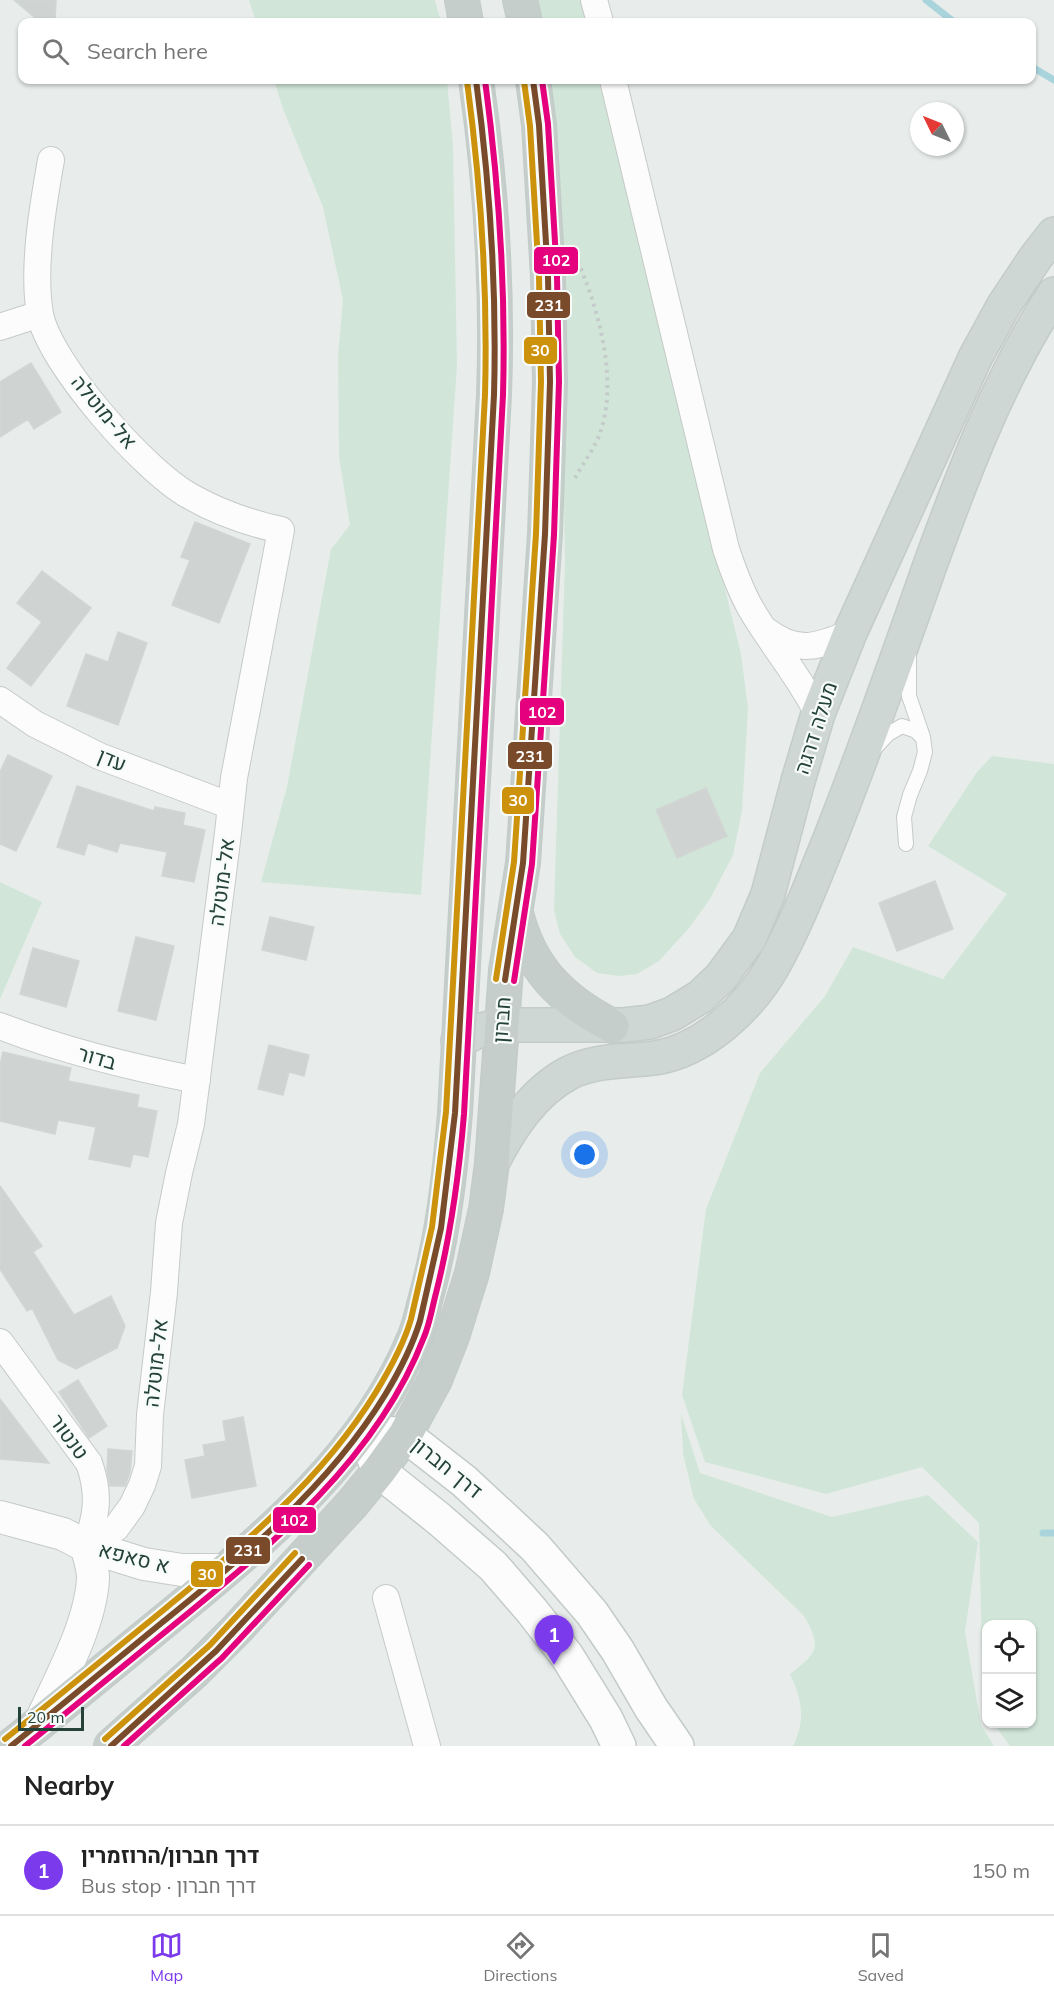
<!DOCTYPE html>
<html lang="en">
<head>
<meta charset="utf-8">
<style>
  body { margin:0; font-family:Mulish,Heebo,sans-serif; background:#f6f6f6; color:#222 }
  .controls { position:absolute; right:18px; bottom:18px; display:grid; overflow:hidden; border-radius:12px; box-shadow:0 2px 4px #0004 }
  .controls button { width:54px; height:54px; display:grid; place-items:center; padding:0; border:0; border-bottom:2px solid #e0e0e0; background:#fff; color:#222; font:30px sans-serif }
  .compass { position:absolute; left:910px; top:102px; width:54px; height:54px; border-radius:50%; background:#fff; box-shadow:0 2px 4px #0004; rotate:313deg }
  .scale { position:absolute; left:18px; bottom:15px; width:66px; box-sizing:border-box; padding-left:6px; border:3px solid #24423a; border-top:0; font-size:16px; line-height:21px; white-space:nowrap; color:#24423a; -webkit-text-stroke:4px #f7fbf9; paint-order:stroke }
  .you { position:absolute; left:585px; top:1155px; width:21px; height:21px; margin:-15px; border:4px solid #fff; border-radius:50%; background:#1a73e8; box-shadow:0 0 0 9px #1a73e833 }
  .badge { display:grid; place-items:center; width:39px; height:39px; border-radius:50%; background:#7c3aed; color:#fff; font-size:20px; font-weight:700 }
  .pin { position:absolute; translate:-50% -50px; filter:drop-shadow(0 2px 3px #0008) }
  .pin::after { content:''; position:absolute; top:32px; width:21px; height:18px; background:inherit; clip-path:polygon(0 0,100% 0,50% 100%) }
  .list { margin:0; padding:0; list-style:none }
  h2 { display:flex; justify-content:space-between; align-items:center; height:78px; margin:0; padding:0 24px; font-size:26px }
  h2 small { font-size:20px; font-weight:400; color:#767676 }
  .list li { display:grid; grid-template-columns:39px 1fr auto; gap:18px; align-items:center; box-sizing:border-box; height:90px; padding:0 24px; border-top:2px solid #e0e0e0 }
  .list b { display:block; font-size:22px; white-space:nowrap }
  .list p { margin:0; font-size:20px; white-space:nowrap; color:#767676 }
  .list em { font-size:20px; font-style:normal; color:#767676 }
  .icon { flex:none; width:33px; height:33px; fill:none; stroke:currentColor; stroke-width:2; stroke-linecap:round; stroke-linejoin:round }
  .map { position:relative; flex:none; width:1054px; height:1746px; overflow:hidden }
  .search { position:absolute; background:#fff; box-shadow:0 2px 4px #0004; left:18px; right:18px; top:18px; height:66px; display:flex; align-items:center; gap:15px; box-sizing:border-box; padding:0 21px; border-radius:12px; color:#767676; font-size:22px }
  .sheet { height:168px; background:#fff }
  nav { display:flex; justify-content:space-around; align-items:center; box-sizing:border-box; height:84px; border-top:2px solid #e0e0e0; background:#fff; font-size:16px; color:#767676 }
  nav a { display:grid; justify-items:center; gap:3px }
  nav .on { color:#7c3aed }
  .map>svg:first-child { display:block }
</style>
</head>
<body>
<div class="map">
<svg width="1054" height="1746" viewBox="0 0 1054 1746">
  <rect width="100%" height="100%" fill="#e8edeb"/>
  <!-- green -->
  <path fill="#d1e6d8" d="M249 0H435L441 22H256Z
    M534 0H581L586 22H541Z
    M274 80H447L453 146 457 365 421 895 261 882 287 787 331 549 350 525 339 457 338 356 343 300 323 207 283 109Z
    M550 80H600L741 654 748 708 742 811 733 855 710 899 689 928 659 961 637 974 619 976 597 973 575 957 560 934 554 910 565 560 558 170Z
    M992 756 1054 764V1746H1010L994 1724H1032V1624H986V1713L983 1707 979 1523 922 1467 826 1494 705 1462 682 1395 706 1209 760 1073 825 996 853 947 943 979 1007 894 928 846 977 772Z
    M0 882 42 902 0 999Z
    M681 1414 700 1473 832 1517 928 1495 978 1542 965 1632 981 1725 994 1746H793C806 1720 802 1699 790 1674 818 1653 822 1647 804 1616L711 1526 694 1499 683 1454Z"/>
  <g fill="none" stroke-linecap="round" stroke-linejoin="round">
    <!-- stream -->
    <path stroke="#a9d4db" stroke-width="7" d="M926 0 954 22
      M1032 67 1054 80
      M1043 1533H1054"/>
  </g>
  <!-- building -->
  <path fill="#cfd4d2" stroke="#d1d6d4" stroke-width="1.5" d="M14 0H56L55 22H40Z
    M31 363 61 412 34 429 28 419 0 437V382Z
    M195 522 250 544 219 623 172 605 190 560 181 557Z
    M42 571 91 608 31 686 7 668 42 622 17 603Z
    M118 632 147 643 118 725 67 706 86 654 108 662Z
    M8 755 52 776 16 851 0 844V772Z
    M77 786 154 811 155 807 185 813 183 825 205 830 194 882 162 876 167 852 120 843 117 852 88 843 84 855 57 847Z
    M706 788 727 836 677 858 656 810Z
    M935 881 953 929 897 951 879 903Z
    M270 917 314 927 306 960 262 950Z
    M136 937 174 946 156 1020 118 1011Z
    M33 948 79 961 66 1007 20 994Z
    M269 1045 309 1055 304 1076 289 1072 283 1095 258 1089Z
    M3 1052 71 1068 68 1081 139 1095 137 1107 157 1111 148 1157 133 1154 130 1167 89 1159 96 1127 58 1120 55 1134 0 1121V1065Z
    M0 1186 42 1246 33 1252 74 1315 111 1296 125 1326 117 1348 76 1369 58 1360 32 1308 27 1311 0 1269Z
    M78 1380 107 1426 89 1438 59 1392Z
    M0 1399 49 1463 0 1459Z
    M243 1417 256 1486 192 1498 185 1460 205 1456 203 1445 226 1441 223 1421Z
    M108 1449 132 1451 130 1472 125 1486H110L107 1471Z"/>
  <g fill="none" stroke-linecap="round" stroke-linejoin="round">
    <!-- service casing -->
    <g stroke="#c5cac8" stroke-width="16">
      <path id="service" d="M875 748 888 734 902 726 916 731 922 737
        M906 844 904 817 910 795 920 771 925 752 923 737 909 696V656"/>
    </g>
    <!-- minor casing -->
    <g stroke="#c5cac8" stroke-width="28">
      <path id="minor" d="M594 0 600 22
        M613 80 726 549C733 570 740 590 751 609 772 645 800 677 818 714
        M51 160C43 205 32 268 40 314 49 363 144 470 188 495 217 512 249 523 281 530L234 778 228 833 191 1124 179 1173 169 1223 164 1292 150 1415 148 1466 142 1485 132 1506 116 1528 86 1546
        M0 327 40 314
        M767 631C797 654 818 647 850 633
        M0 700 35 724 99 756 231 806
        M0 1026C64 1051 130 1067 197 1080
        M0 1342 89 1463C100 1494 97 1515 86 1546
        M386 1598 427 1746"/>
    </g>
    <!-- tertiary casing -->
    <g stroke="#c5cac8" stroke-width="34">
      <path id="tertiary" d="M0 1517 63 1534 86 1546 144 1564 182 1570H225
        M40 1723C59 1681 91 1624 93 1578 93 1567 89 1556 86 1546"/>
    </g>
    <!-- secondary casing -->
    <g stroke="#c3cbc8" stroke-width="36">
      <path id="secondary" d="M619 1746 606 1719 567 1656 532 1611 493 1566 439 1519 379 1471 363 1431 405 1435 464 1481 535 1547 592 1613 618 1651 651 1708 677 1746"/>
    </g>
    <!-- primary casing -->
    <g stroke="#c3ccc9" stroke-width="36">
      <path id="primary" d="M458 1041 478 1031 501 1025H624L650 1022 672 1014 700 997 721 977 749 939 768 894 798 781 818 714 850 633 975 358 1004 305 1036 257 1054 234
        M492 1163C510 1128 533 1092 569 1073 596 1059 626 1062 655 1058 704 1050 749 1008 773 966 795 927 812 883 829 841 865 751 897 659 929 568 963 474 999 378 1054 294"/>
    </g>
    <!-- trunk casing -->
    <g stroke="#c3ccc9" stroke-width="36">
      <path id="trunk" d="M462 0 466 22
        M520 0 525 22
        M516 913C530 969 562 1000 612 1026
        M11 1746C65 1703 119 1658 173 1614 269 1535 367 1454 415 1336 420 1323 423 1309 426 1297 443 1236 450 1174 455 1113L494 395C498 289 491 184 476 80
        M111 1746 194 1672 237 1629 352 1504 379 1471 405 1435 435 1380 452 1337 472 1273 486 1209 492 1163 506 970 523 863 545 534 550 382 548 277 539 125 533 80"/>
    </g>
    <!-- path -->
    <path stroke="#c3ccca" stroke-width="4" stroke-dasharray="3 4.5" stroke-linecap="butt" d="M575 478C583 463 595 448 600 433 619 380 598 307 576 257"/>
    <!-- service -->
    <use href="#service" stroke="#fcfcfc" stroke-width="14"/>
    <!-- minor -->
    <use href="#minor" stroke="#fcfcfc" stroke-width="26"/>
    <!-- tertiary -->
    <use href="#tertiary" stroke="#fcfcfc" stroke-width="32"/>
    <!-- secondary -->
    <use href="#secondary" stroke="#fcfcfc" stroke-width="33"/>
    <!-- primary -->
    <use href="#primary" stroke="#cfd7d5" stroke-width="33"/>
    <!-- trunk -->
    <use href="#trunk" stroke="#c6cecc" stroke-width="33"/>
    <!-- bus-1 casing -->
    <g stroke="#f7fbf9" stroke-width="10">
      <path id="bus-1" d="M505 980 523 863 545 534 550 382 548 277 539 125 533 80
        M11 1746C61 1706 110 1665 159 1625 243 1557 328 1488 385 1395 399 1372 412 1347 420 1321L441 1228 455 1113 494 395C497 289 490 185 476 80
        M111 1746 216 1651 302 1559"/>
    </g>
    <!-- bus-2 casing -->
    <g stroke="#f7fbf9" stroke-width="10">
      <path id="bus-2" d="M514 981 532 864 554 535 559 382 557 276 548 124 542 80
        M25 1746C74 1707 122 1667 170 1628 268 1548 377 1460 424 1337 430 1323 432 1308 436 1293 451 1234 459 1174 464 1114L503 395C506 289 499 185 485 80
        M124 1746 222 1658 309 1565"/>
    </g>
    <!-- bus-3 casing -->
    <g stroke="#f7fbf9" stroke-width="10">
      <path id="bus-3" d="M496 979 514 862 536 534 541 382 539 277 530 126 524 81
        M5 1739C54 1700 102 1660 150 1621 233 1553 319 1485 376 1392 390 1369 404 1344 411 1319L432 1227 446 1112 485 395C488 289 481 186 467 81
        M105 1739 210 1645 295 1553"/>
    </g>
    <!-- bus-1 -->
    <use href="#bus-1" stroke="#7a4b2a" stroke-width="6"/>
    <!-- bus-2 -->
    <use href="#bus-2" stroke="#e5007d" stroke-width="6"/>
    <!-- bus-3 -->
    <use href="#bus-3" stroke="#cd920c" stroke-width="6"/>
  </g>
  <g text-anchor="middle" stroke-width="4.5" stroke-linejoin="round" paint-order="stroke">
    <!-- street labels -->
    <g font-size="21" fill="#24423a" stroke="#f7fbf9">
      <text transform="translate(104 412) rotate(50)" y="7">אל-מוטלה</text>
      <text transform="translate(816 728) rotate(-72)" y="7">מעלה דרגה</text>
      <text transform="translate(112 760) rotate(22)" y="7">עדן</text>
      <text transform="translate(222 882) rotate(-83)" y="7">אל-מוטלה</text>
      <text transform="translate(502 1020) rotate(-86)" y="7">חברון</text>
      <text transform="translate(97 1058) rotate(16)" y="7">בדור</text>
      <text transform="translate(156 1363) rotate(-84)" y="7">אל-מוטלה</text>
      <text transform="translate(69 1437) rotate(54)" y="7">טנטור</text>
      <text transform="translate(447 1468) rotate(39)" y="7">דרך חברון</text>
      <text transform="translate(134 1558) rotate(14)" y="7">א סאפא</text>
    </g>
  </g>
  <g stroke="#f7fbf9" stroke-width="2">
    <rect x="533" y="246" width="46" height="29" rx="6" fill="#e5007d"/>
    <rect x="526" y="291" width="45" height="28" rx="6" fill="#7a4b2a"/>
    <rect x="523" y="336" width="35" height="29" rx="6" fill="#cd920c"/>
    <rect x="519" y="697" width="46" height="29" rx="6" fill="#e5007d"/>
    <rect x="507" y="741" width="46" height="29" rx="6" fill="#7a4b2a"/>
    <rect x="501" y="786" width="34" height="29" rx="6" fill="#cd920c"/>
    <rect x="272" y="1506" width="45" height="28" rx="6" fill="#e5007d"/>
    <rect x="225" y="1536" width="46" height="29" rx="6" fill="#7a4b2a"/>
    <rect x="190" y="1560" width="34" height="28" rx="6" fill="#cd920c"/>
  </g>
  <g font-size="16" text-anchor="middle" font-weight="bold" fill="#fff">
    <text x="556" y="266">102</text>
    <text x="549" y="311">231</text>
    <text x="540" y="356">30</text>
    <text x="542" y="718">102</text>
    <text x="530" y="762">231</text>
    <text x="518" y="806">30</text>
    <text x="294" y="1526">102</text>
    <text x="248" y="1556">231</text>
    <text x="207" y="1580">30</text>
  </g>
</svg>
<div class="controls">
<button><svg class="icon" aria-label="locate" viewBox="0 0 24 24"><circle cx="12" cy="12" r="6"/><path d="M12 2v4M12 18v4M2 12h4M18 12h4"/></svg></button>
<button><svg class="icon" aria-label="layers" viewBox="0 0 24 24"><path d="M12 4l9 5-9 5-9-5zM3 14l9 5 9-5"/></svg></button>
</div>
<svg class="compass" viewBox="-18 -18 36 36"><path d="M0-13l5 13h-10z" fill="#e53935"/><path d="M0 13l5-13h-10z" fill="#767676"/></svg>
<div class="scale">20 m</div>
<div class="you"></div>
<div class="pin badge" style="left:554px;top:1665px">1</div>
<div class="search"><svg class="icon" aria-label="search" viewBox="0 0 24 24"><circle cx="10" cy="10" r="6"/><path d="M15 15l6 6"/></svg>Search here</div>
</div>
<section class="sheet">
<h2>Nearby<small></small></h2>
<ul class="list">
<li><span class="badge">1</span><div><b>דרך חברון/הרוזמרין</b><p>Bus stop · דרך חברון</p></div><em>150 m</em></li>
</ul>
</section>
<nav>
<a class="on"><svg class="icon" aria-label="map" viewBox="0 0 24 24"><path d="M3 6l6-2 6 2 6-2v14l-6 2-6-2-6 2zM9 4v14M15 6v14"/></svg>Map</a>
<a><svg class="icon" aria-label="directions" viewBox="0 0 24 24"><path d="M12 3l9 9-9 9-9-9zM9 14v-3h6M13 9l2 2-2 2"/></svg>Directions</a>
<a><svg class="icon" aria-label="saved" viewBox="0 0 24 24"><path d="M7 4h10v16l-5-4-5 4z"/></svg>Saved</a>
</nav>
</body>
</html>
